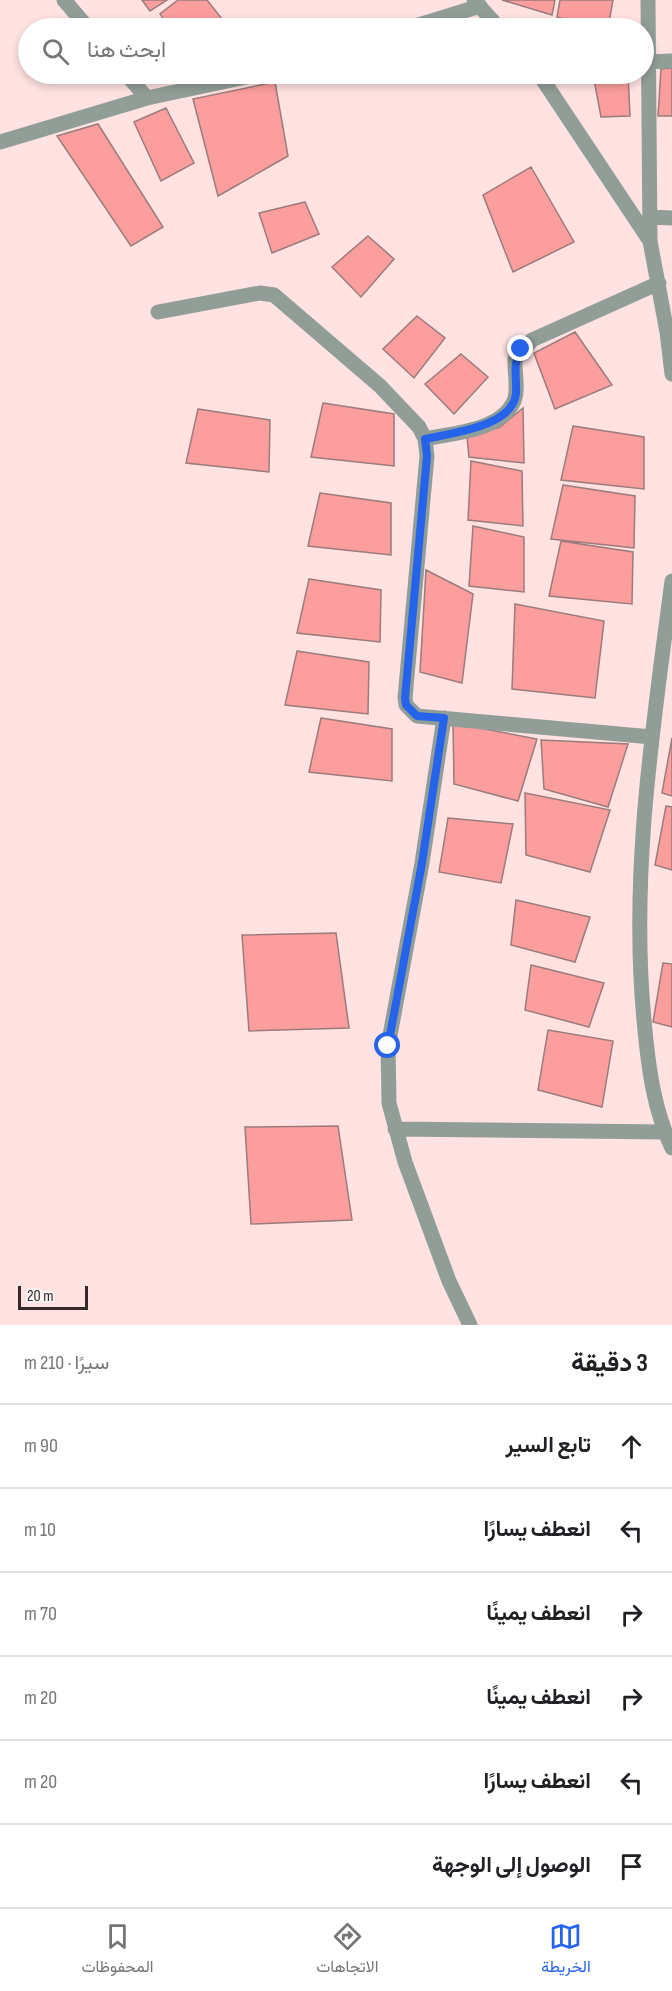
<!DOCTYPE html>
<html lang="ar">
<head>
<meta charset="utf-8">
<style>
  body { margin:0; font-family:"Sofia Sans Condensed",Vazirmatn,sans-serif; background:#f6f6f6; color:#202124; direction:rtl }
  .scale { position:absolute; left:18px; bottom:15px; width:70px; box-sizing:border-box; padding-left:6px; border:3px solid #352828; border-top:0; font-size:16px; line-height:21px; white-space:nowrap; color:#352828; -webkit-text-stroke:4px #fcf5f5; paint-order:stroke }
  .stop { position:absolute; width:18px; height:18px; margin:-14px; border:4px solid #2563eb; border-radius:50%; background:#fff }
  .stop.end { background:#2563eb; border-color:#fff; box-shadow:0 2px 6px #0008 }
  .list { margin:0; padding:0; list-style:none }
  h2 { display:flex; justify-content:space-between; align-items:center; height:78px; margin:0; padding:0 24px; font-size:26px }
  h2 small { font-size:20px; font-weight:400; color:#757577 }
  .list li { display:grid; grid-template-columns:39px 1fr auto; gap:18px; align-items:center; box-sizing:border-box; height:84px; padding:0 24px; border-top:2px solid #e0e0e0 }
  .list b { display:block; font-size:22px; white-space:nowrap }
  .list em { font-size:20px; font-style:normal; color:#757577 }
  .icon { flex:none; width:33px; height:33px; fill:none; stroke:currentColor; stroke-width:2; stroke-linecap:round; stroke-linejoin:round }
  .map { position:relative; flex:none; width:672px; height:1325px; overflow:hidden; direction:ltr }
  .search { position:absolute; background:#fff; box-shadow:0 3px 9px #0003; left:18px; right:18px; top:18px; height:66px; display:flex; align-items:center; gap:15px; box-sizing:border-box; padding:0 21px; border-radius:33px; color:#757577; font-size:22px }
  .sheet { height:582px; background:#fff }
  nav { display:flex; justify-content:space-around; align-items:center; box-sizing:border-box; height:84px; border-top:2px solid #e0e0e0; background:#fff; font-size:16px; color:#757577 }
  nav a { display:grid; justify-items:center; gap:3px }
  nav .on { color:#2563eb }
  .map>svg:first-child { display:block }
</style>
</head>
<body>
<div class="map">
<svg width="672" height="1325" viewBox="0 0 672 1325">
  <rect width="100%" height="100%" fill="#ffe2e1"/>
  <!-- building -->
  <path fill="#fc9e9d" stroke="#9b7b7b" stroke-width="1.5" d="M142 0H167L150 11Z
    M178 0H207L226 24 220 28H170L160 14Z
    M502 0H555L552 15Z
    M560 0H613L608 28H593L557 17Z
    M672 68V116H658L661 69Z
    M593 74H628L630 116 601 117Z
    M275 82 288 156 218 196 193 99Z
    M166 108 194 163 161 181 134 122Z
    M98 124 163 227 131 246 57 136Z
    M531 167 574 242 513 272 483 195Z
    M305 202 319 234 272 253 259 213Z
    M368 236 394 259 361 297 332 267Z
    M417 316 445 338 414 378 383 349Z
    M575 332 612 385 555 409 534 353Z
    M461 354 488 377 454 414 425 384Z
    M323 403 394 414V466L311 457Z
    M523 408 524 463 469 457 467 437 500 427Z
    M198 409 270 420 269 472 186 463Z
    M573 426 644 437V489L561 480Z
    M471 461 522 471 523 526 468 520Z
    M563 485 635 496 634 548 551 539Z
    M320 493 391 503V555L308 546Z
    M473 526 524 537V592L469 586Z
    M561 541 633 552 632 604 549 596Z
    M426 570 473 594 462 683 420 672Z
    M309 579 381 590 380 642 297 633Z
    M515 604 604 621 595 698 512 689Z
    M297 651 369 662 368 714 285 705Z
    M321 718 392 729V781L309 772Z
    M453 723 537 739 518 801 454 784Z
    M672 738V796L662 793Z
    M541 740 628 744 608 807 544 789Z
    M525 793 610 810 590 872 526 855Z
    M666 806 672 807V870L655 865Z
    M448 818 513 824 501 883 439 872Z
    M516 900 590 917 575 962 511 945Z
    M336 933 349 1028 249 1031 242 935Z
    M663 963 672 964V1027L653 1022Z
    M531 965 604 983 589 1027 525 1010Z
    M548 1030 613 1041 602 1107 538 1090Z
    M338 1126 352 1220 251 1224 245 1127Z"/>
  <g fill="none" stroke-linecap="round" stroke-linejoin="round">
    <!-- street -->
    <path stroke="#919e97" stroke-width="15" d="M64 0 88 28
      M474 0 499 28
      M648 0 650 241
      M409 28 480 6
      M644 62 672 61
      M126 74 147 98
      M539 74 650 241 667 332 672 374
      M0 142 147 98 260 74
      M650 217 672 218
      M158 312 260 293 274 295 380 386 419 427 425 439 427 456 405 698 406 705 417 716 652 737
      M425 439C452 433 501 431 514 401 519 389 514 372 515 359L532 340 659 283
      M672 581C653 726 630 874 644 1020 648 1064 653 1108 672 1148
      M444 718 422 863 388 1046 389 1103 405 1162 449 1281 470 1325
      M395 1129 664 1132"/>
  </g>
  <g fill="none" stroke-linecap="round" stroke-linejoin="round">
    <!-- route -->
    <path stroke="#2563eb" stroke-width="8" d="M388 1046 422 863 444 718 417 716 406 705 405 698 427 456 425 439C451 433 512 427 516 394 517 377 512 364 521 349"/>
  </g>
</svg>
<div class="scale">20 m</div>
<div class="stop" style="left:388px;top:1046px"></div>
<div class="stop end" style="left:521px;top:349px"></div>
<div class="search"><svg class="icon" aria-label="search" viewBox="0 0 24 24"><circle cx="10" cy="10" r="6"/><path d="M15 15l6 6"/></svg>ابحث هنا</div>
</div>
<section class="sheet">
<h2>3 دقيقة<small>سيرًا · 210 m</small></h2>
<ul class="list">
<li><svg class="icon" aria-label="ahead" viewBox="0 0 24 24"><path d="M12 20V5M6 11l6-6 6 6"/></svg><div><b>تابع السير</b></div><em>90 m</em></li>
<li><svg class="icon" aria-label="left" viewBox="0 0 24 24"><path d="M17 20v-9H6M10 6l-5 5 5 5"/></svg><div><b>انعطف يسارًا</b></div><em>10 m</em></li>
<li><svg class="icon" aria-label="right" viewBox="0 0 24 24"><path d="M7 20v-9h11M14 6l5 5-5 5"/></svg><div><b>انعطف يمينًا</b></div><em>70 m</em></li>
<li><svg class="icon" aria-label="right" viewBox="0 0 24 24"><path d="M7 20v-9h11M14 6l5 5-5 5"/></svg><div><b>انعطف يمينًا</b></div><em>20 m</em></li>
<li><svg class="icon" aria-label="left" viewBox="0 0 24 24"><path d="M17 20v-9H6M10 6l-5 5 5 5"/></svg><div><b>انعطف يسارًا</b></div><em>20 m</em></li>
<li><svg class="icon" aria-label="arrive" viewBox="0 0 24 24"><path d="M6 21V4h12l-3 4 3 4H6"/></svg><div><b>الوصول إلى الوجهة</b></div></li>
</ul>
</section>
<nav>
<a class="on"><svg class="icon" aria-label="map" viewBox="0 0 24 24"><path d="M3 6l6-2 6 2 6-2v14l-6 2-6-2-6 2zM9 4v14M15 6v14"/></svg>الخريطة</a>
<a><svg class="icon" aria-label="directions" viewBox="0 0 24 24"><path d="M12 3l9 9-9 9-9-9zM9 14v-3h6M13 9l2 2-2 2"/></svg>الاتجاهات</a>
<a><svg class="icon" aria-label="saved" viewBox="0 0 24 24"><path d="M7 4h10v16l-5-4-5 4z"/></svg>المحفوظات</a>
</nav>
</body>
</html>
